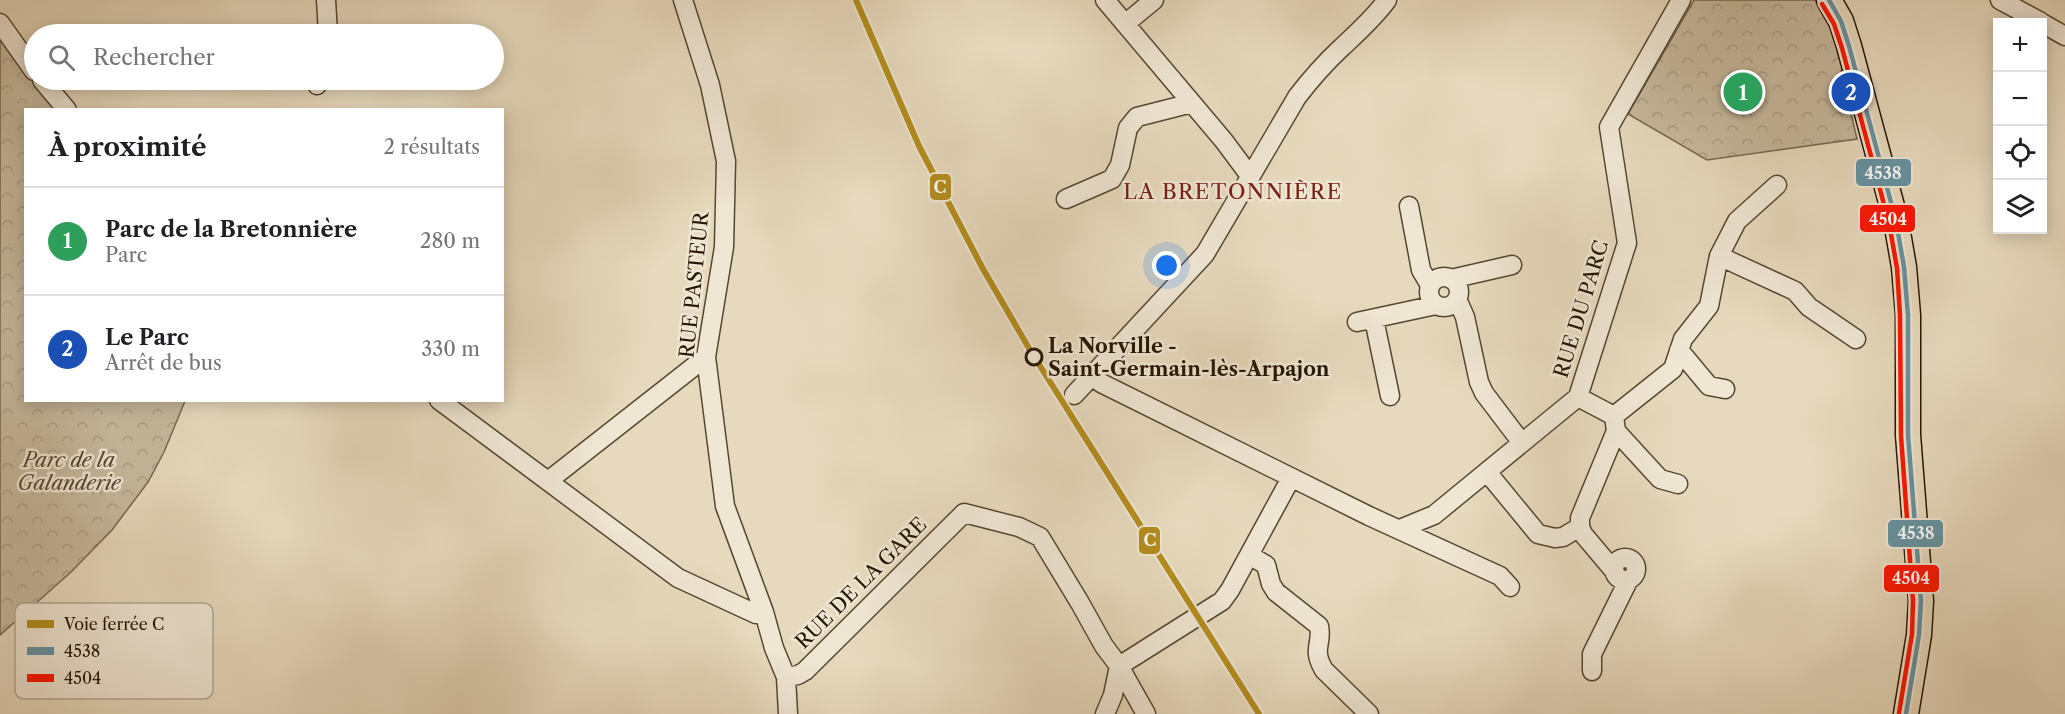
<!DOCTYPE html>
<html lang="fr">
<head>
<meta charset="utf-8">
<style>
  body { margin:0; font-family:"Libre Caslon Text",serif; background:#f2f2f2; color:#202124 }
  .controls { position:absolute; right:18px; top:18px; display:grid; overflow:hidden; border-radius:0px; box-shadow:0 3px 15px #0003 }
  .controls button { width:54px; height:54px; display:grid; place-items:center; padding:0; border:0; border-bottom:2px solid #e0e0e0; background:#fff; color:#202124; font:30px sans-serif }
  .you { position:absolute; left:1167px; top:266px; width:21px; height:21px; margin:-15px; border:4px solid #fff; border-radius:50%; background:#1a73e8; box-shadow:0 0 0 9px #1a73e833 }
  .badge { display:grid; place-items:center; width:39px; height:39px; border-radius:50%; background:#b45309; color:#fff; font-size:20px; font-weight:700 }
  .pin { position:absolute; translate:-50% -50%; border:3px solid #fff; box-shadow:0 2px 6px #0006 }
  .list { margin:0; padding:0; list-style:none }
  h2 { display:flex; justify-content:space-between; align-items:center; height:78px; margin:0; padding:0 24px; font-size:26px }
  h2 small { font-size:20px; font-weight:400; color:#757577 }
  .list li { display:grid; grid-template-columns:39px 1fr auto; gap:18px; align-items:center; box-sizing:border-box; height:108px; padding:0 24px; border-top:2px solid #e0e0e0 }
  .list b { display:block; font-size:22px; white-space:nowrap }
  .list p { margin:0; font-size:20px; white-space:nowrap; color:#757577 }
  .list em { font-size:20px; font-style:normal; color:#757577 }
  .icon { flex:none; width:33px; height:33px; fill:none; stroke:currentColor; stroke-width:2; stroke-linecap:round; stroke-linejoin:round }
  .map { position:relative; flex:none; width:2065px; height:714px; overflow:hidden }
  .search { position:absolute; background:#fff; box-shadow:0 3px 15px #0003; left:24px; top:24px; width:480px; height:66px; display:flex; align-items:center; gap:15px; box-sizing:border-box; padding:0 21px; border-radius:33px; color:#757577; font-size:22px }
  .panel { position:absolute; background:#fff; box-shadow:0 3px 15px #0003; left:24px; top:108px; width:480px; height:294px; border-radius:0px }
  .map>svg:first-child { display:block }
</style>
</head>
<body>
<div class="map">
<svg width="2065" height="714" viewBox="0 0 2065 714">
  <defs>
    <pattern id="park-crowns" width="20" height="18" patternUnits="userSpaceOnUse" patternTransform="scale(1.5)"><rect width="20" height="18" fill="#c6b89d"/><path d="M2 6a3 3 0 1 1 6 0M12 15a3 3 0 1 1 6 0" fill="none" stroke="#aa9d86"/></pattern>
  </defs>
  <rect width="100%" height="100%" fill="#e7d9bd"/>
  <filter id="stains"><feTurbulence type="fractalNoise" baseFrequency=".00333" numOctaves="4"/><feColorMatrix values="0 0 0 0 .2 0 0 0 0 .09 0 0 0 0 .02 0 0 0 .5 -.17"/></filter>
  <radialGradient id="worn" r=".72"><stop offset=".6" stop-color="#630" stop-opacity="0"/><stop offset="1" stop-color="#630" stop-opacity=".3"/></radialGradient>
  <!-- park -->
  <path fill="url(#park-crowns)" stroke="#766750" stroke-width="1.5" d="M1694 0H1815L1832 27 1843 69 1841 71 1857 139 1707 160 1628 114Z
    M0 25 66 109 26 110V400L185 401 164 452 148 482 112 530 71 572 0 635Z"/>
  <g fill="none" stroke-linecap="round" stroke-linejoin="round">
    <!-- minor casing -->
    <g stroke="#564731" stroke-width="21">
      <path id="minor" d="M326 0 328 34
        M683 0 710 85 726 161 724 247 706 357 725 506 764 612 774 648 786 677 788 714
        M1105 0 1224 141 1250 176
        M2000 0 2041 22
        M0 23 34 71
        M2042 23 2065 36
        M1125 24 1154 0
        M42 80 67 110
        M317 85 318 80
        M1066 199 1112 179 1120 165 1128 128 1137 117 1192 103
        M1409 206 1421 270 1430 285
        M1719 256 1737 221 1777 185
        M1429 292a15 15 0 1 1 30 0a15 15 0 1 1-30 0Z
        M1451 279 1512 265
        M1457 299 1465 317 1479 382 1484 393 1522 443
        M1374 319 1390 396
        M1357 322 1436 305
        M1679 350 1709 386 1725 389
        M1092 376 1101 383 1369 516 1500 576 1510 587
        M1074 395 1205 254 1297 97C1310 80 1325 63 1341 48 1358 32 1374 18 1387 0
        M1578 397 1614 416
        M439 400 678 578 756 614 764 612
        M1616 431 1660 479 1678 484
        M1487 472 1538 534 1555 538 1563 537 1580 527
        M548 481 706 357
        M1400 529 1434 515 1578 397 1627 243 1609 127 1681 0
        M1249 555 1266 565 1271 584 1276 592 1319 626C1323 644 1311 648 1324 670L1369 714
        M1614 569a11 11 0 1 1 22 0a11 11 0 1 1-22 0Z
        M1615 572 1583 534 1580 527V518L1616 431 1614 416 1673 369 1683 339 1709 306 1719 256 1795 291 1809 307 1856 339
        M1119 666 1222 601 1230 590 1291 478
        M1592 671V654L1629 579
        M786 677 798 675 805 671 964 513 1019 527 1040 537 1080 603 1104 646 1119 666 1146 714
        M1105 714 1113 695 1119 666"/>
    </g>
    <!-- major casing -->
    <g stroke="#251602" stroke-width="27">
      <path id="major" d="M1829 0 1841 21 1849 46 1896 221 1904 267 1908 315V435L1921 601 1919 635 1906 714"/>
    </g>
    <!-- minor -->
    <use href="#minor" stroke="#efe6d4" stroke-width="18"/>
    <!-- major -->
    <use href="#major" stroke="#e7d9bd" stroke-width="24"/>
    <!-- bus-1 casing -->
    <g stroke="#efe6d4" stroke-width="9">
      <path id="bus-1" d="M1829 0 1841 21 1849 46 1896 221 1904 267 1908 315V435L1921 601 1919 635 1906 714"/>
    </g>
    <!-- bus-2 casing -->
    <g stroke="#efe6d4" stroke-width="9">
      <path id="bus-2" d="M1822 4 1834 24 1842 48 1889 223 1897 268 1900 315 1901 436 1913 601 1912 634 1899 713"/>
    </g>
    <!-- bus-1 -->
    <use href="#bus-1" stroke="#6693a2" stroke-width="4.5"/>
    <!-- bus-2 -->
    <use href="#bus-2" stroke="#ff1400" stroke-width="4.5"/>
    <!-- rail-1 casing -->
    <g stroke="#efe6d4" stroke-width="10">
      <path id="rail-1" d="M856 0 919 146 983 269 1030 350 1259 714"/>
    </g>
    <!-- rail-1 -->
    <use href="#rail-1" stroke="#b38d1d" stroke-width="6"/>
  </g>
  <!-- markers -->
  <circle fill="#efe6d4" stroke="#251602" stroke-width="3" cx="1034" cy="357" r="8"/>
  <g text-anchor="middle" stroke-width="5" stroke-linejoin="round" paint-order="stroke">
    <!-- street labels -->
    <g font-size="20" fill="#251602" stroke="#efe6d4">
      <text transform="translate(694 285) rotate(-84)" y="7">RUE PASTEUR</text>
      <text transform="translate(1581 309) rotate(-73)" y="7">RUE DU PARC</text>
      <text transform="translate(861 583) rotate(-45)" y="7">RUE DE LA GARE</text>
    </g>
    <!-- stop labels -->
    <g font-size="20" font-weight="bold" fill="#251602" stroke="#efe6d4" text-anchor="start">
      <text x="1048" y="353">La Norville -<tspan x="1048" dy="23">Saint-Germain-lès-Arpajon</tspan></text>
    </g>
    <!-- park labels -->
    <g font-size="20" font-style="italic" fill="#554730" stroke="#efe6d4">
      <text x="69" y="467">Parc de la<tspan x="69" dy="23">Galanderie</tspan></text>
    </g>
    <!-- neighbourhood labels -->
    <g font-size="21" letter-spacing="1.5" fill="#7a1f14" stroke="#efe6d4">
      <text x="1233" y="199">LA BRETONNIÈRE</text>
    </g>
  </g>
  <!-- legend -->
  <rect x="15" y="603" width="198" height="96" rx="9" fill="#efe6d4" stroke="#b2a895" stroke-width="1.5"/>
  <rect x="27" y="620" width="27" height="8" fill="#b38d1d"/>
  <rect x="27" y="647" width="27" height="8" fill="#6693a2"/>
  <rect x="27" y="674" width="27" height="8" fill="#ff1400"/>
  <g font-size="16" fill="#251602">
    <text x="64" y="630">Voie ferrée C</text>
    <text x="64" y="657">4538</text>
    <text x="64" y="684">4504</text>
  </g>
  <g stroke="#efe6d4" stroke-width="2">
    <rect x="1855" y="158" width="57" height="29" rx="6" fill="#6693a2"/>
    <rect x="929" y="173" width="23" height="28" rx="6" fill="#b38d1d"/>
    <rect x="1859" y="204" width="57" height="29" rx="6" fill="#ff1400"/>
    <rect x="1887" y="519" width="57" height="29" rx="6" fill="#6693a2"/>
    <rect x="1138" y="526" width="23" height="29" rx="6" fill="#b38d1d"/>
    <rect x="1883" y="564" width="57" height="29" rx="6" fill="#ff1400"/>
  </g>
  <g font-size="16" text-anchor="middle" font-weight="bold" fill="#fff">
    <text x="1883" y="179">4538</text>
    <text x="940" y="193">C</text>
    <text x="1888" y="225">4504</text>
    <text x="1916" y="539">4538</text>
    <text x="1150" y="546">C</text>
    <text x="1911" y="584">4504</text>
  </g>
  <rect width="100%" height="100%" filter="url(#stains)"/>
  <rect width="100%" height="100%" fill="url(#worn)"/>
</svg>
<div class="controls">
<button>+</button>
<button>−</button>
<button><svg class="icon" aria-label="locate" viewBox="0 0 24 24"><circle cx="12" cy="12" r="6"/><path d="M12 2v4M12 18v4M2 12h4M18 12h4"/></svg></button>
<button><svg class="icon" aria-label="layers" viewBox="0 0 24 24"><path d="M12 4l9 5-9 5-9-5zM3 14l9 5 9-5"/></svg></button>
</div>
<div class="you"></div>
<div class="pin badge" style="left:1743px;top:92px;background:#2e9e5b">1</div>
<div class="pin badge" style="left:1851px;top:92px;background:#1a4fb4">2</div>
<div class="search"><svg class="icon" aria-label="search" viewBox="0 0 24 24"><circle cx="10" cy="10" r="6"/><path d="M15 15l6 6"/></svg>Rechercher</div>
<section class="panel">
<h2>À proximité<small>2 résultats</small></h2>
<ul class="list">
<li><span class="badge" style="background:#2e9e5b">1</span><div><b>Parc de la Bretonnière</b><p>Parc</p></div><em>280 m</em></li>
<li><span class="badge" style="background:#1a4fb4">2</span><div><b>Le Parc</b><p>Arrêt de bus</p></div><em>330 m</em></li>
</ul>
</section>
</div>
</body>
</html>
